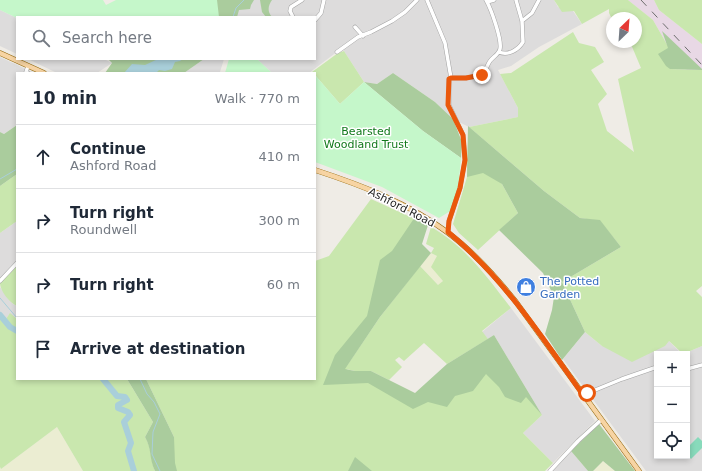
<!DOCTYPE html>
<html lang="en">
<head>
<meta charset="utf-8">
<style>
  body { margin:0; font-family:"DejaVu Sans",sans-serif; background:#f2f2f3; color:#1f2937 }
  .controls { position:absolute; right:12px; bottom:12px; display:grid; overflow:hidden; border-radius:0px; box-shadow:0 2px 6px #0003 }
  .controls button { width:36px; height:36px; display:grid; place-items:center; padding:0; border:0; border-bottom:1px solid #e0e1e3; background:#fff; color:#1f2937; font:20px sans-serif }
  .compass { position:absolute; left:606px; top:12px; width:36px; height:36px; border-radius:50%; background:#fff; box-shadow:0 2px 6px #0003; rotate:25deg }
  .stop { position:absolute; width:12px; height:12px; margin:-9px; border:3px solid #ea580c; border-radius:50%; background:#fff }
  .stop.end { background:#ea580c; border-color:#fff; box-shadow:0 1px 4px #0008 }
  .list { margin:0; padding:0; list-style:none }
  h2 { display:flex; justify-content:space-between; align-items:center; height:52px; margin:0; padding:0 16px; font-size:17px }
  h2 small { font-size:13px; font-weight:400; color:#747a83 }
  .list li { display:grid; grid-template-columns:26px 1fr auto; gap:12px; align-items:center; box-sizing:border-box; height:64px; padding:0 16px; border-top:1px solid #e0e1e3 }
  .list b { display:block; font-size:15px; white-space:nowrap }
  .list p { margin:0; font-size:13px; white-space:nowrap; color:#747a83 }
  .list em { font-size:13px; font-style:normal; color:#747a83 }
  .icon { flex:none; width:22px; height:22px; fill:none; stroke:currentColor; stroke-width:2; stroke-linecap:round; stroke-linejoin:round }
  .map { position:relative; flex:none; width:702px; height:471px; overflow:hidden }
  .search { position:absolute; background:#fff; box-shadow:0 2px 6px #0003; left:16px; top:16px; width:300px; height:44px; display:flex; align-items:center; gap:10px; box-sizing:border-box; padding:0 14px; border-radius:0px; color:#747a83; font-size:15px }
  .panel { position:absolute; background:#fff; box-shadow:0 2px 6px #0003; left:16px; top:72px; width:300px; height:308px; border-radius:0px }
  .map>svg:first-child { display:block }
</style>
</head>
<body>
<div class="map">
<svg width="702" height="471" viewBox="0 0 702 471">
  <rect width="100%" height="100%" fill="#efece6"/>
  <!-- residential -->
  <path fill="#dddcdc" d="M217 0H554L558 7 573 11 582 24 539 47 511 66 498 70 518 108V117L469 127 453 119 435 102 393 73 377 84 364 82 342 48 309 73H272L257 59H315V17H219Z
    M0 10 17 18V54L0 46Z
    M0 57 34 73H17V125L4 134 0 132Z
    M28 59H104L112 63 97 73H57Z
    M204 59H224L220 72 223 73H184Z
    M17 221V261L0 279V233Z
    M0 287 13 304 17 306V319L10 314 5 320 0 314Z
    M511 308 595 421 553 463 523 433 542 415 494 335 488 339 482 332Z
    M585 332 602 346 669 341 682 354H657V456H687V354H683L702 346V471H646L563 359Z
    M571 451 588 471H552Z"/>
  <!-- industrial -->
  <path fill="#e8d8e5" d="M628 0H654L659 10 702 44V82L687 70 669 48 653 20Z"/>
  <!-- farmland -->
  <path fill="#ebedd2" d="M431 253 437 256 443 281 439 286 420 266Z
    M57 427 83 471H0V467L1 469Z
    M603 461 615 471H593Z"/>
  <!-- grass -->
  <path fill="#c9e7ae" d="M554 0H628L653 20 669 48 670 69 702 70V286L696 291 702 297V346L683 354 669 341 665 346 632 362 602 346 585 332 562 282 621 247 600 221 580 218 544 191 469 127 518 117V108L500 74 511 73 573 32 579 43 595 47 604 62 591 70 607 94 598 104 607 131 634 152 618 79 641 68 630 42H636V18H612V19L609 13V9L582 24 574 11 562 12Z
    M654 0H702V44L659 10Z
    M344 51 364 82 340 104 315 75V73L312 72 338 53Z
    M468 143 502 184 518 213 478 250 459 233 453 224 467 177Z
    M17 174V221L0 233V186Z
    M371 199 426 224 346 367 380 317 420 266 438 285 443 281 431 267 437 256 431 253 434 248 426 244 431 227C465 246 487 277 511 308L482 331 488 339 447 364 424 343 404 361 399 357 395 360 402 367 389 380 371 371H355L346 369 410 404 494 352 542 415 523 433 553 463 545 471H174V437L146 379H315V261L329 256Z
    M17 266V306C10 303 0 291 0 283Z
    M10 313 17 319V379H127L153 422 145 437C152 448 150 460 155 471H83L57 427 1 469 0 467V317L4 322Z"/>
  <!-- forest -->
  <path fill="#aacc9d" d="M203 0H254L251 5 250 9 239 10 237 17H197Z
    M260 0H272C268 6 267 11 272 17H266L262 12Z
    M662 31 702 69V70L670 69 666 66 658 54 668 48Z
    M108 59H204L184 73H105L112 63Z
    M393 73 435 102 453 119 462 142 461 158 423 131 364 82 377 84Z
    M17 125V174L0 186V132L4 134Z
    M468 126 544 191 580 218 600 220 621 247 562 282 585 332 562 360 545 334 552 310 554 297 543 273 499 230 518 213 502 184 483 173 467 177Z
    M415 217 429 222 422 244 431 253 380 317 345 369 355 371H371L415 393 447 364 494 335 542 415 526 397 521 403 505 397 499 387 486 374 473 391 455 396 447 407 428 402 413 409 368 383 323 385 335 355 367 316 380 260 392 251Z
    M127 379H146L174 437 175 463 177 471H155C149 459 152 449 145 437L153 422Z
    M599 424 635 471H615L603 461 593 471H588L571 451Z
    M355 457 372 471H348Z"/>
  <!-- park -->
  <path fill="#c5f7ca" d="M0 0H103L106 5 116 0H217L219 17H17V18L0 10Z
    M229 59H257L272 73H225Z
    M315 75 340 104 364 82 423 131 461 158 458 190 452 210 439 218 382 187 315 162Z"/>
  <!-- pitch -->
  <path fill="#88dabb" d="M698 437 702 441V448L691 459 687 454V448Z"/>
  <!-- water -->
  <path fill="#a9cfda" d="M158 59H183L180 61 175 62 172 69 165 71 159 70 156 73H124L132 64 145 65Z"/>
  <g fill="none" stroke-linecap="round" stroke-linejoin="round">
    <!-- stream -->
    <path stroke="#a9cfda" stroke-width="1" d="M233 17 236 8 244 0
      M0 179 17 169
      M0 298 17 318
      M140 379 147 394 154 402 160 414 153 432 152 454 160 471"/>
    <!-- river -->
    <path stroke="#a9cfda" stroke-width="6" d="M0 315 10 327 17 331
      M103 379 117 396 125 397 127 400 118 405V408L128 412 130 415 124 422 131 443 128 451 134 471"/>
    <!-- minor casing -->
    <g stroke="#a3a3a3" stroke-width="4.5">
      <path id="minor" d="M427 0 445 43 451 78 449 79V105L463 135 465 160 460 188 449 221 448 232
        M487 2 494 0
        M293 17 290 11 291 7 302 0
        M315 20 321 13 324 0
        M522 21 532 13 539 0
        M355 27 363 36
        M337 52 358 37 371 32 392 21 405 12 417 0
        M499 52C508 56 518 50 523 42L522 21 516 0
        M28 73 26 72 28 66
        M451 78H466L482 75C486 71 487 65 490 61 493 57 499 54 500 49 502 39 491 9 486 0
        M0 281 17 263
        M687 369 702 365
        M583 395 622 379 654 368 657 369
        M550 471 578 441 601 420"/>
    </g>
    <!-- major casing -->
    <g stroke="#926608" stroke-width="5.5">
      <path id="major" d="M0 53 44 73
        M315 170C361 185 408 203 447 232 474 252 496 277 516 302L639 471"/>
    </g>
    <!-- minor -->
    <use href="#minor" stroke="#fff" stroke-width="3.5"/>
    <!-- major -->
    <use href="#major" stroke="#f7d4a3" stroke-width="4.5"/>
    <!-- rail -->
    <path stroke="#6d6d6d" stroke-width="1" stroke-dasharray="8 8" stroke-linecap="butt" d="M641 0 702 65"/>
  </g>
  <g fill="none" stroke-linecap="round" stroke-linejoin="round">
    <!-- route -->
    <path stroke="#ea580c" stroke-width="5" d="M482 75 466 78H451L449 79 448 105 463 135 465 160 460 188 449 221 448 232C503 277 542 337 583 395L587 393"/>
  </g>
  <!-- icons -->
  <defs>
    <g id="shop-disc" transform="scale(1)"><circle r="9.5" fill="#3f7fe0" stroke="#fff"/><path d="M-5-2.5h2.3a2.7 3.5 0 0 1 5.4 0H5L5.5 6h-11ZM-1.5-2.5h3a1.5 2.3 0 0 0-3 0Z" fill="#fff"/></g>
  </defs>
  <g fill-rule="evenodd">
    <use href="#shop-disc" x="526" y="287"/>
  </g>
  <g text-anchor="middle" stroke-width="3" stroke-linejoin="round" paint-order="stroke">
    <!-- park labels -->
    <g font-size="11" fill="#11791b" stroke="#fff">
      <text x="366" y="135">Bearsted<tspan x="366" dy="13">Woodland Trust</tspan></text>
    </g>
    <!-- street labels -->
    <g font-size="11" fill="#1f1f1f" stroke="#fff">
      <text transform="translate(402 207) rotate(27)" y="4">Ashford Road</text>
    </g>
    <!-- shop labels -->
    <g font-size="11" fill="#366cbe" stroke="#fff" text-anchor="start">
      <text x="540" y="285">The Potted<tspan x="540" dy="13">Garden</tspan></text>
    </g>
  </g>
</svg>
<div class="controls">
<button>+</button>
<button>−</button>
<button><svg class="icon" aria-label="locate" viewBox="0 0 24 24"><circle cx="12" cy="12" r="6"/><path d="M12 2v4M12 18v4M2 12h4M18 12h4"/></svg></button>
</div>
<svg class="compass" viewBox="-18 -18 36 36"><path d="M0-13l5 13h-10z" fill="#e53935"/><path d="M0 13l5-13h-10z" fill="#747a83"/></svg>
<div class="stop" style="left:587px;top:393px"></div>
<div class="stop end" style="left:482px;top:75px"></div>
<div class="search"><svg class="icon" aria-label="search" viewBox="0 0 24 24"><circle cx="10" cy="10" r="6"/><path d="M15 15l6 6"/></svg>Search here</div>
<section class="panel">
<h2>10 min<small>Walk · 770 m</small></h2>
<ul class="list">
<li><svg class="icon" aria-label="ahead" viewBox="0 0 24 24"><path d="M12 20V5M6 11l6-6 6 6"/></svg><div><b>Continue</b><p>Ashford Road</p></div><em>410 m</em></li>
<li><svg class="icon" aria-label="right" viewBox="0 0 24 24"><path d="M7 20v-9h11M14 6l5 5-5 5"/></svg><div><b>Turn right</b><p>Roundwell</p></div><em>300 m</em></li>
<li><svg class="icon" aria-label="right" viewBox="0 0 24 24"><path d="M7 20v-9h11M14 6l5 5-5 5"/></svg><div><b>Turn right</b></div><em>60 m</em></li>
<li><svg class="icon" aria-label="arrive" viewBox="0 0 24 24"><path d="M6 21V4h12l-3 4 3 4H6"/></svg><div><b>Arrive at destination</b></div></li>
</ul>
</section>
</div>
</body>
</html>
